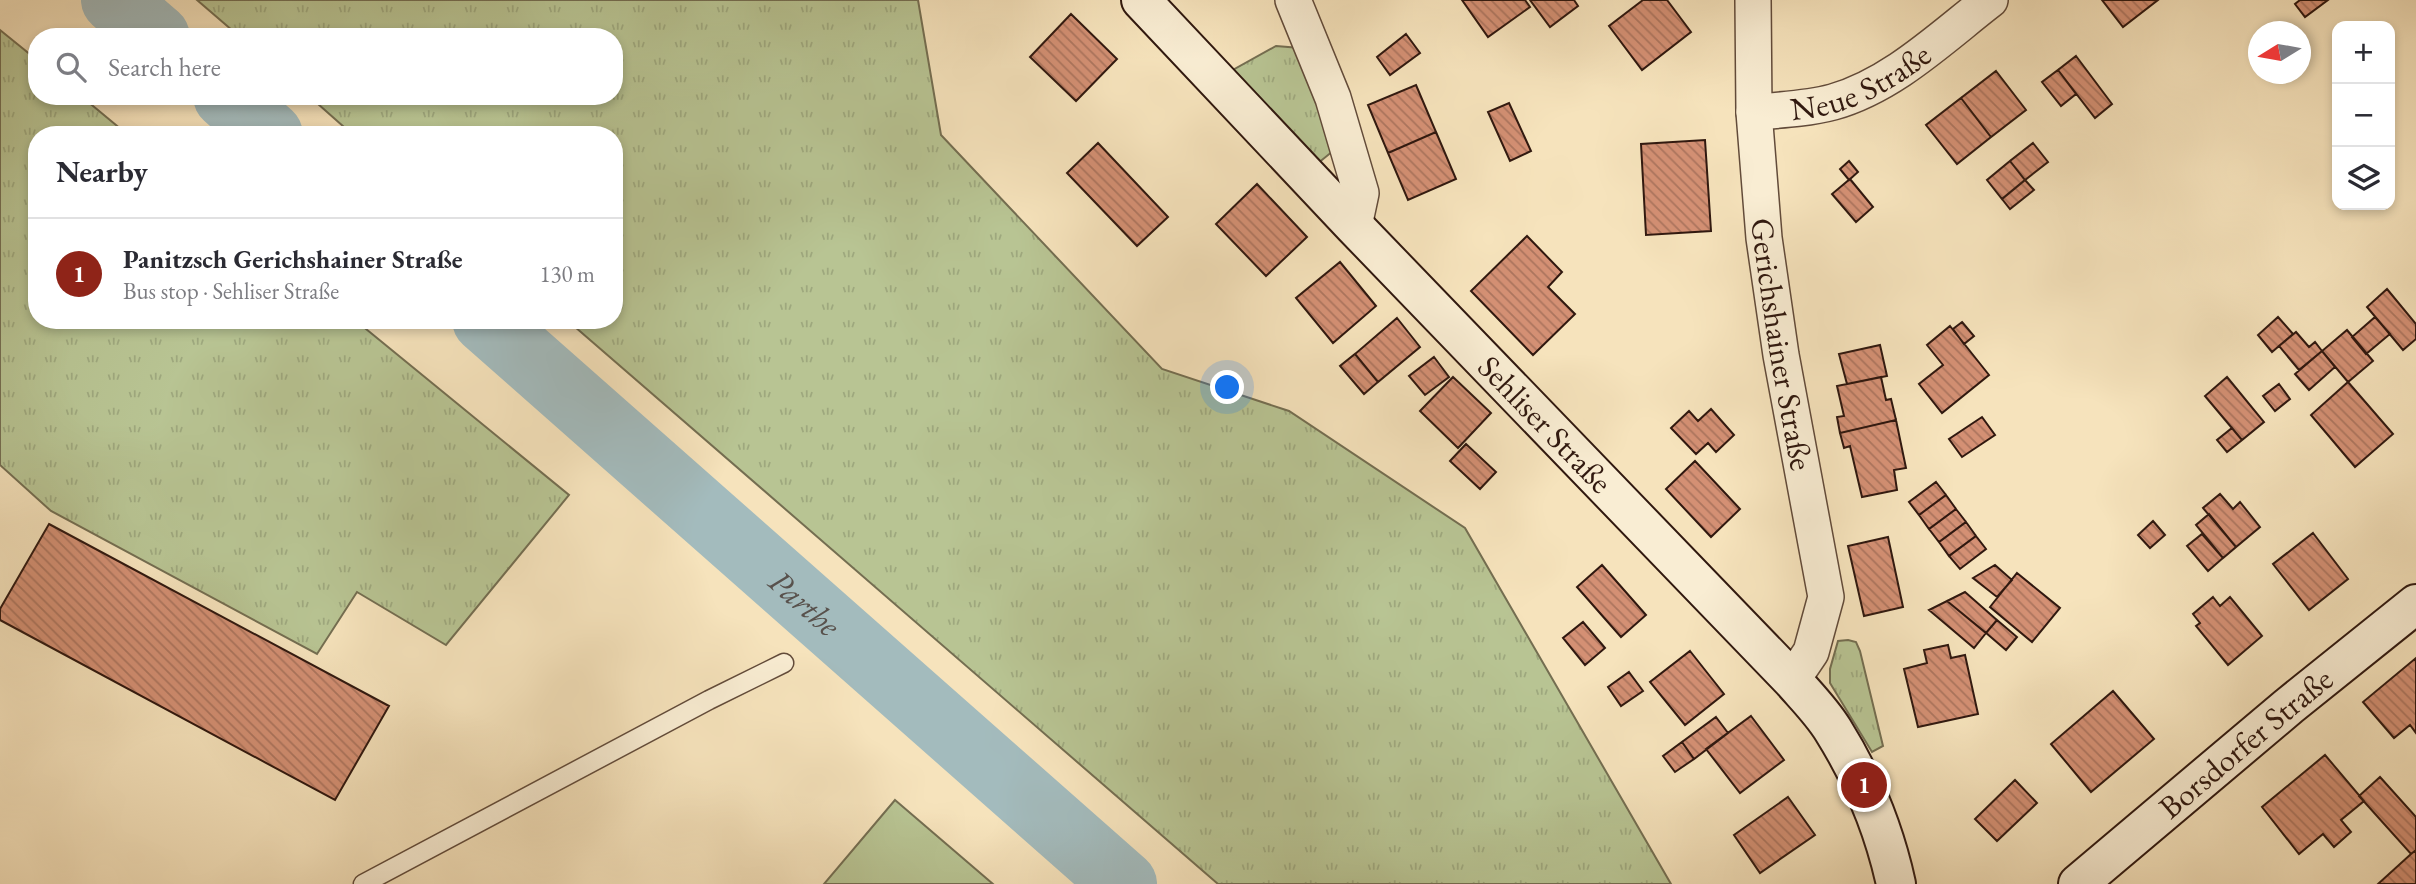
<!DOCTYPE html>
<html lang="en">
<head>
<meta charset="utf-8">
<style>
  body { margin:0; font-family:"EB Garamond",serif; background:#f2f2f3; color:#2b2b33 }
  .controls { position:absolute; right:21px; top:21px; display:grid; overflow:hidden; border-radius:14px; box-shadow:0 4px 10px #0003 }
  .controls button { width:63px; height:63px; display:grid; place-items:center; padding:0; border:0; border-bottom:2px solid #e1e1e2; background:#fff; color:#2b2b33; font:35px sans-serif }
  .compass { position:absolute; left:2248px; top:21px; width:63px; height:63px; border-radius:50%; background:#fff; box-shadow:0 4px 10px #0003; rotate:259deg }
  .you { position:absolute; left:1228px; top:388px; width:24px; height:24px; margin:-18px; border:5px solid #fff; border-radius:50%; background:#1a73e8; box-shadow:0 0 0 10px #1a73e833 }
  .badge { display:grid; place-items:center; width:46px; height:46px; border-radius:50%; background:#8f2418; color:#fff; font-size:23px; font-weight:700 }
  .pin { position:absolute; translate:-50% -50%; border:4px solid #fff; box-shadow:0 2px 7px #0006 }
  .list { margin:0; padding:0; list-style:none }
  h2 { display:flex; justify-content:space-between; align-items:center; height:91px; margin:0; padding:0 28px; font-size:30px }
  h2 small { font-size:23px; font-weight:400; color:#7c7c81 }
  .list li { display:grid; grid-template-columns:46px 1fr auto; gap:21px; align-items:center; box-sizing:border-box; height:112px; padding:0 28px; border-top:2px solid #e1e1e2 }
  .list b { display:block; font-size:26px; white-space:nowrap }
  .list p { margin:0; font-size:23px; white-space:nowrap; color:#7c7c81 }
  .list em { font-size:23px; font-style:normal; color:#7c7c81 }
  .icon { flex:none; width:38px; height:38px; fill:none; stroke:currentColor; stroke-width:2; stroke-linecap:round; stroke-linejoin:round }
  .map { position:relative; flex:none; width:2416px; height:884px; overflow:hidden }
  .search { position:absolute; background:#fff; box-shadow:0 4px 10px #0003; left:28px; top:28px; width:595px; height:77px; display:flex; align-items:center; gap:18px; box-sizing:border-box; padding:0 24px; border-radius:28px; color:#7c7c81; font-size:26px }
  .panel { position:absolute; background:#fff; box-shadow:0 4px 10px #0003; left:28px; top:126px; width:595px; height:203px; border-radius:28px }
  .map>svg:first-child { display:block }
</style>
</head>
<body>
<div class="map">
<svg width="2416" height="884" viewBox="0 0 2416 884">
  <defs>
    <pattern id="grass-tufts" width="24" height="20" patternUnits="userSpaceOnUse" patternTransform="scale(1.75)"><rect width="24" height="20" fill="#b8c493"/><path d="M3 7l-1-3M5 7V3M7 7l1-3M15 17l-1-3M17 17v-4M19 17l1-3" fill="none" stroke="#9ea87e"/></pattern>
    <pattern id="building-back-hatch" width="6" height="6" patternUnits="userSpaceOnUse" patternTransform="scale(1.75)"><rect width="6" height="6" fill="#d49074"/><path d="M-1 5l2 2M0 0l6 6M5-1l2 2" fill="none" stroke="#ac755e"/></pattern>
  </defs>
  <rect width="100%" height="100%" fill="#f6e3bc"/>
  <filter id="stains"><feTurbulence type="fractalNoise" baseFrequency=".00286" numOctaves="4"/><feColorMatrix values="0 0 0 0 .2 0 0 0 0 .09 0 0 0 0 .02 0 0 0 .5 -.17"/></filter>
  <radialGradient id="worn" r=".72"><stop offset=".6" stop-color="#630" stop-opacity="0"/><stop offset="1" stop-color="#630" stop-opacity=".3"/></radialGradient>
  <!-- grass -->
  <path fill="url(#grass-tufts)" stroke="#746e51" stroke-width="2" d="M197 0H918L941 135 1162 369 1289 411 1465 528 1671 884H1218L567 320H614V135H353L309 96H614V37H240Z
    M0 30 37 60V96H81L128 135H37V320H355L569 495 446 645 357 592 317 654 51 511 0 465Z
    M1276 46 1300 48 1338 147 1317 164 1231 71Z
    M1848 640 1856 642 1860 651 1883 746 1872 752 1830 683V669L1838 641Z"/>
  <!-- pitch -->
  <path fill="#b8c493" stroke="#746e51" stroke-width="2" d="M895 800 993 884H824Z"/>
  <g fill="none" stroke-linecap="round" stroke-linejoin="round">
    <!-- river -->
    <g stroke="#a3bbbd" stroke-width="66">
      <path d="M114 0 157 37"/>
      <path d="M226 96 270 135"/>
      <path id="s1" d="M485 320 1124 884"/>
    </g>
  </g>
  <!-- building -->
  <path fill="url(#building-back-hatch)" stroke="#30180f" stroke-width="2" d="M1462 0H1525L1530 7 1488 37Z
    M1530 0H1574L1578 6 1550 27Z
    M1643 0H1667L1691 32 1642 70 1609 26Z
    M2102 0H2158L2123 27Z
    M2300 0H2328L2305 17 2295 4Z
    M1071 14 1117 59 1076 101 1030 57Z
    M1406 34 1420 53 1390 75 1377 57Z
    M2076 56 2112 104 2095 118 2058 70Z
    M2058 70 2076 94 2061 106 2042 82Z
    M1996 71 2026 110 1991 137 1961 98Z
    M1416 85 1436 132 1388 153 1368 105Z
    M1961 98 1991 137 1957 164 1926 125Z
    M1509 103 1531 151 1510 161 1488 112Z
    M1436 132 1456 179 1408 200 1388 153Z
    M1705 140 1711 231 1646 235 1641 144Z
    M1098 143 1168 217 1137 246 1067 173Z
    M2033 143 2048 162 2025 180 2010 161Z
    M1849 161 1858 172 1849 180 1840 169Z
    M2010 161 2025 180 2002 199 1987 180Z
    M1850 179 1873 207 1856 222 1832 194Z
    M2025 180 2034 190 2010 209 2002 199Z
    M1257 184 1307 237 1266 276 1216 224Z
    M1527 236 1562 272 1548 287 1575 314 1533 355 1471 291Z
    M1340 262 1376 306 1333 343 1296 298Z
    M2387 289 2416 324V339L2403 350 2367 307Z
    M2278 317 2293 334 2272 352 2258 335Z
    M2375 317 2390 334 2366 354 2352 337Z
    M1397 318 1420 347 1378 382 1355 354Z
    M1962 322 1974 336 1964 344 1953 329Z
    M1950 326 1989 375 1942 413 1919 384 1943 365 1927 345Z
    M2347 330 2373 361 2348 382 2322 351Z
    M2296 332 2309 347 2315 342 2322 351 2299 370 2279 346Z
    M1880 345 1887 376 1847 384 1839 354Z
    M2322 351 2335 367 2309 390 2295 374Z
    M1355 354 1378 382 1364 394 1340 366Z
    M1434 357 1449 377 1425 395 1409 376Z
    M1453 377 1491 413 1458 448 1420 411Z
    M1881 377 1886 400 1891 399 1896 420 1840 433 1837 417 1844 416 1837 386Z
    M2227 377 2264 422 2242 440 2205 396Z
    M2348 382 2393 434 2355 467 2311 415Z
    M2279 384 2290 399 2275 411 2263 396Z
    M1711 409 1734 435 1716 452 1708 443 1696 454 1671 428 1689 411 1698 421Z
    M1982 417 1995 435 1962 457 1949 439Z
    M1896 420 1906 468 1894 470 1897 490 1862 497 1850 446 1844 448 1840 433Z
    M2232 428 2242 440 2227 452 2217 440Z
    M1466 444 1496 472 1480 489 1450 461Z
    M1695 461 1740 509 1711 537 1666 489Z
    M1936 482 1946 495 1919 515 1909 502Z
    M2220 494 2233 509 2240 502 2260 527 2236 547 2203 508Z
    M1946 495 1956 509 1929 529 1919 515Z
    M1956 509 1966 522 1939 542 1929 529Z
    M2209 514 2236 547 2223 558 2196 525Z
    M2153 521 2165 535 2150 548 2138 535Z
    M1966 522 1976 536 1949 556 1939 542Z
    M49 524 389 706 335 800 0 620V609Z
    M2313 533 2348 579 2309 610 2273 564Z
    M2202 534 2223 558 2208 571 2187 546Z
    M1976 536 1986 549 1960 569 1949 556Z
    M1888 537 1903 607 1864 616 1848 546Z
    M1602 565 1646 615 1621 637 1577 587Z
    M1995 565 2012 580 1997 597 1973 578Z
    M2017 573 2060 608 2032 642 1990 607Z
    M1965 592 1997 620 1986 633 1947 601Z
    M2213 597 2220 606 2230 597 2262 636 2228 665 2196 626 2200 623 2193 614Z
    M1947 601 1986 633 1974 648 1929 610Z
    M1997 620 2017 637 2006 650 1986 633Z
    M1583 622 1605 648 1585 665 1563 638Z
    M1948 645 1951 658 1965 655 1978 714 1918 727 1904 669 1927 663 1924 650Z
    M1690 651 1724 694 1685 725 1650 682Z
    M2416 658V733L2410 725 2394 738 2363 702Z
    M1629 672 1643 691 1621 706 1608 687Z
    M2113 691 2154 739 2091 792 2051 744Z
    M1751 716 1784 760 1740 793 1706 749Z
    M1716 717 1728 733 1694 759 1682 742Z
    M1682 742 1694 759 1675 772 1663 756Z
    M2325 755 2364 801 2341 820 2351 832 2334 847 2323 834 2299 854 2262 807Z
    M2380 777 2416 817V850L2411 854 2359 796Z
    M2015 780 2037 803 1997 841 1975 819Z
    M1788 797 1815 835 1760 873 1734 835Z
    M2416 850V884H2378L2411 854Z"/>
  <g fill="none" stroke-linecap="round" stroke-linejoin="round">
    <!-- lane casing -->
    <g stroke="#624b3a" stroke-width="21">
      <path id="lane" d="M363 884 709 700 784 663"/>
    </g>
    <!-- street casing -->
    <g stroke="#624b3a" stroke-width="38">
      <g id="street">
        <path d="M1293 0 1333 98 1361 193 1354 226"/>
        <path id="s2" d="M1753 0 1754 112 1764 238 1781 355 1826 597 1811 652 1792 680"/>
        <path id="s3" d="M1754 112C1780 110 1807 109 1833 102 1893 85 1942 37 1990 0"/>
      </g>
    </g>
    <!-- secondary casing -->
    <g stroke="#30180f" stroke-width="42">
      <g id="secondary">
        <path id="s4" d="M1141 0 1354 226 1792 680C1806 696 1822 712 1833 730 1863 778 1884 829 1896 884"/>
        <path id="s5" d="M2078 884 2289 706 2416 604"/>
      </g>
    </g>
    <!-- lane -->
    <use href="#lane" stroke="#f9edd3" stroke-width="18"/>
    <!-- street -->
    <use href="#street" stroke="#f9edd3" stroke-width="35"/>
    <!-- secondary -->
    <use href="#secondary" stroke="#f9edd3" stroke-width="38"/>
  </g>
  <g text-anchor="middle" stroke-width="7" stroke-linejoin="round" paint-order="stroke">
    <!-- street labels -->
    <g font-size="32" fill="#30180f" stroke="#f9edd3">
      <text dy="11" stroke="none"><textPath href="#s3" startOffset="112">Neue Straße</textPath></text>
      <text dy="11" stroke="none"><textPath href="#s2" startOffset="346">Gerichshainer Straße</textPath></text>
      <text dy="11" stroke="none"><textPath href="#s4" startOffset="586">Sehliser Straße</textPath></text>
      <text dy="11" stroke="none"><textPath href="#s5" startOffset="219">Borsdorfer Straße</textPath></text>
    </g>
    <!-- water labels -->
    <g font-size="33" font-style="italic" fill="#58514c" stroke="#f9edd3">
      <text dy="12" stroke="none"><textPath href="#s1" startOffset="427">Parthe</textPath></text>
    </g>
  </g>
  <rect width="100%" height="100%" filter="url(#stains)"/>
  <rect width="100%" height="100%" fill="url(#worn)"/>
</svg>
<div class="controls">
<button>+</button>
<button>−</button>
<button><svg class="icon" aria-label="layers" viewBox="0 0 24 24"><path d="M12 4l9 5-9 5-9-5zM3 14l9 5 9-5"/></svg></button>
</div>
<svg class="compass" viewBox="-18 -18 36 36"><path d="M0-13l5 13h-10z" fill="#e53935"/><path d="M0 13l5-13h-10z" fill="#7c7c81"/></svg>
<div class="you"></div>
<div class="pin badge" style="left:1864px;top:785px">1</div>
<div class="search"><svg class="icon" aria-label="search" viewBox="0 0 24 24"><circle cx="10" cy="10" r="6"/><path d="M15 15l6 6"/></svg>Search here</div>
<section class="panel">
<h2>Nearby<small></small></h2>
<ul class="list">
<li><span class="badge">1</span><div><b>Panitzsch Gerichshainer Straße</b><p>Bus stop · Sehliser Straße</p></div><em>130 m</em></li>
</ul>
</section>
</div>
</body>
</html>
